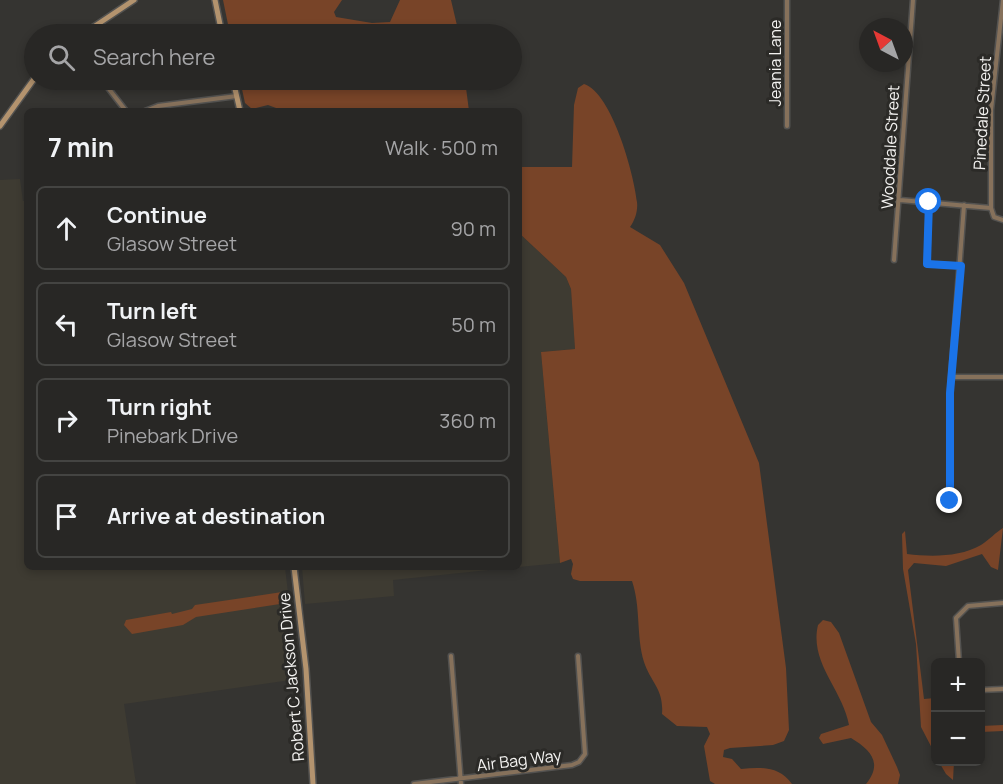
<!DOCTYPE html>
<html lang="en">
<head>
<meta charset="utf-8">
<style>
  body { margin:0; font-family:Manrope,sans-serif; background:#302f2d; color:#f1f3f6 }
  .controls { position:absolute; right:18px; bottom:18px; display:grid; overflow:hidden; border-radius:9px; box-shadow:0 3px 9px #0003 }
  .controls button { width:54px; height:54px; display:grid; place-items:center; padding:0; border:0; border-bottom:2px solid #444442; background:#282725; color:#f1f3f6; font:30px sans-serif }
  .compass { position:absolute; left:859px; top:18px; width:54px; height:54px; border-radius:50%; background:#282725; box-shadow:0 3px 9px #0003; rotate:319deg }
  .stop { position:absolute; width:18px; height:18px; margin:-14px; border:4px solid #1a73e8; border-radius:50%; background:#fff }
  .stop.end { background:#1a73e8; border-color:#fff; box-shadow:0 2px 6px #0008 }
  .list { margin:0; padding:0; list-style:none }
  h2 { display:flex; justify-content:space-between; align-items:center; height:78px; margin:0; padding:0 24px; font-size:26px }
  h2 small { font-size:20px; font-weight:400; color:#a5a5a7 }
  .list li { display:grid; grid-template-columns:39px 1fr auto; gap:18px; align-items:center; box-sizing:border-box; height:84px; margin:0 12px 12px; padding:0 12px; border:2px solid #444442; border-radius:9px }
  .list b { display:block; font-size:22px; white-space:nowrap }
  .list p { margin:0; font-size:20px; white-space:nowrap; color:#a5a5a7 }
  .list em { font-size:20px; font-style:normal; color:#a5a5a7 }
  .icon { flex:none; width:33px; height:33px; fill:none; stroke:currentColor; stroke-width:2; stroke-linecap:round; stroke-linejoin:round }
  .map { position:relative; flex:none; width:1003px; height:784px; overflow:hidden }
  .search { position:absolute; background:#282725; box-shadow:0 3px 9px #0003; left:24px; top:24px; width:498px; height:66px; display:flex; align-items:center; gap:15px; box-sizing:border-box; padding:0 21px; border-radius:33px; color:#a5a5a7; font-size:22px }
  .panel { position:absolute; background:#282725; box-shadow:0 3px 9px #0003; left:24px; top:108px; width:498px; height:462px; border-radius:9px }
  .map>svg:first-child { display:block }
</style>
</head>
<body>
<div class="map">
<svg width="1003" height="784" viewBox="0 0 1003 784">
  <rect width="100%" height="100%" fill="#353431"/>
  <!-- built -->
  <path fill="#3e3b32" d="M20 179 23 201H27V567H285L298 679 124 704 136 784H0V180Z
    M519 233 566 277 571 289 575 349 541 352 560 563 519 567Z
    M302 567H518L393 580 394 596 305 604Z"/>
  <!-- green -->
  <path fill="#784428" d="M223 0H342L334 12 336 17 372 23 390 22 400 0H451L459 34H230Z
    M240 80H465L469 111H284L268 105 252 109 245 103Z
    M584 84C612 93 634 174 637 202 638 211 635 220 630 227L660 245 684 283 759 463 786 668 789 730 784 741 773 745 730 748 724 750 723 757 732 759 741 769C761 767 779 766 792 784H715L710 781 704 746 710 734 707 727 677 726 662 714C664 689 651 683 644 662 636 636 641 607 632 581H580L573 579 571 574 573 564 571 559 560 563 541 352 575 349 571 289 566 277 519 233V167H572L574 105 578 88Z
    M1003 528 998 570 991 567 982 554 946 566 914 563 908 570 924 699 935 698V754L921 727 916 644 903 569 902 534 905 531 907 554C932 557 960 557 981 545 989 540 996 532 1003 528Z
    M282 592 284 600 280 604 196 617 183 625 132 634 124 625 126 620 171 612 172 614 192 609 195 605Z
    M823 620 831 622 839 633 871 722 882 735 897 767 900 775 898 784H866C883 763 871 750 851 738L823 744 819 738 821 734 849 725C843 690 809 663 818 625Z
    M1003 725V731L981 732V726Z
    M939 762H954L953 780 946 774Z"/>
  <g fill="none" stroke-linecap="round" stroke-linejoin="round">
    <!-- street casing -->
    <g stroke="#535250" stroke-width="7">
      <path id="street" d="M1003 0 991 110V208L994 217 1003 220
        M205 34 221 31
        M102 80 126 111
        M145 111 158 106 237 96
        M787 126V0
        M900 200 991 208
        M929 202 927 264 961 266
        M894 260 913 0
        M953 377H1003
        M950 501V393L964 205
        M451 656 461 784
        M959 662 956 618 968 606 1003 603
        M980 690 1003 689
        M414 784 572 765 579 762 585 754 578 656"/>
    </g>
    <!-- secondary casing -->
    <g stroke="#535250" stroke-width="8">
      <path id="secondary" d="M215 0 222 34
        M83 34 134 0
        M233 80 240 111
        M0 126 34 79
        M294 567 306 669 313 784"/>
    </g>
    <!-- street -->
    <use href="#street" stroke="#86715b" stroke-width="4"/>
    <!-- secondary -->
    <use href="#secondary" stroke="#b3936e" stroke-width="5"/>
  </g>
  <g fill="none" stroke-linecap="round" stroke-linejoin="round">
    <!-- route -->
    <path stroke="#1a73e8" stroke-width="8" d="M929 202 927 264 961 266 950 393V501"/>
  </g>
  <g text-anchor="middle" stroke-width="6" stroke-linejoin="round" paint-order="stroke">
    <!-- street labels -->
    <g font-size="16" fill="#f3f2f0" stroke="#2b2a27">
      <text transform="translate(775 63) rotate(-90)" y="6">Jeania Lane</text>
      <text transform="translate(982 113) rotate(-87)" y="6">Pinedale Street</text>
      <text transform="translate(890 147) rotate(-87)" y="6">Wooddale Street</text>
      <text transform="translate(291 677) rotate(-95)" y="6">Robert C Jackson Drive</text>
      <text transform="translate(519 760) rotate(-7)" y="6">Air Bag Way</text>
    </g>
  </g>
</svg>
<div class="controls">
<button>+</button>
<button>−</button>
</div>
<svg class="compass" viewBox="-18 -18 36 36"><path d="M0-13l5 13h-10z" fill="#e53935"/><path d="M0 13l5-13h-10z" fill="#a5a5a7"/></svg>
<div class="stop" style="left:929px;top:202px"></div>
<div class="stop end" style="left:950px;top:501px"></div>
<div class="search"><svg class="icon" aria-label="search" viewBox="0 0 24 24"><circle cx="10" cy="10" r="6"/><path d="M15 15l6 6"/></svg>Search here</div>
<section class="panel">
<h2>7 min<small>Walk · 500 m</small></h2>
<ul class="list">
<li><svg class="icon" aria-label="ahead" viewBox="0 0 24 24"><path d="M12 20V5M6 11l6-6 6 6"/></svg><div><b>Continue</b><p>Glasow Street</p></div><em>90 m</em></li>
<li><svg class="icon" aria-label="left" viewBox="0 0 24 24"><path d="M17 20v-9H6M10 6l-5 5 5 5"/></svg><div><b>Turn left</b><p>Glasow Street</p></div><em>50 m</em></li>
<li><svg class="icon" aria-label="right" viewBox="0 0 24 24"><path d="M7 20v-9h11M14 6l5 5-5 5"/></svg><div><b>Turn right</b><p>Pinebark Drive</p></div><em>360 m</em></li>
<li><svg class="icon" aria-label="arrive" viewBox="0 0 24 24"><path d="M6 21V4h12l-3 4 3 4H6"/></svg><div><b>Arrive at destination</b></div></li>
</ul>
</section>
</div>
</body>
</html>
